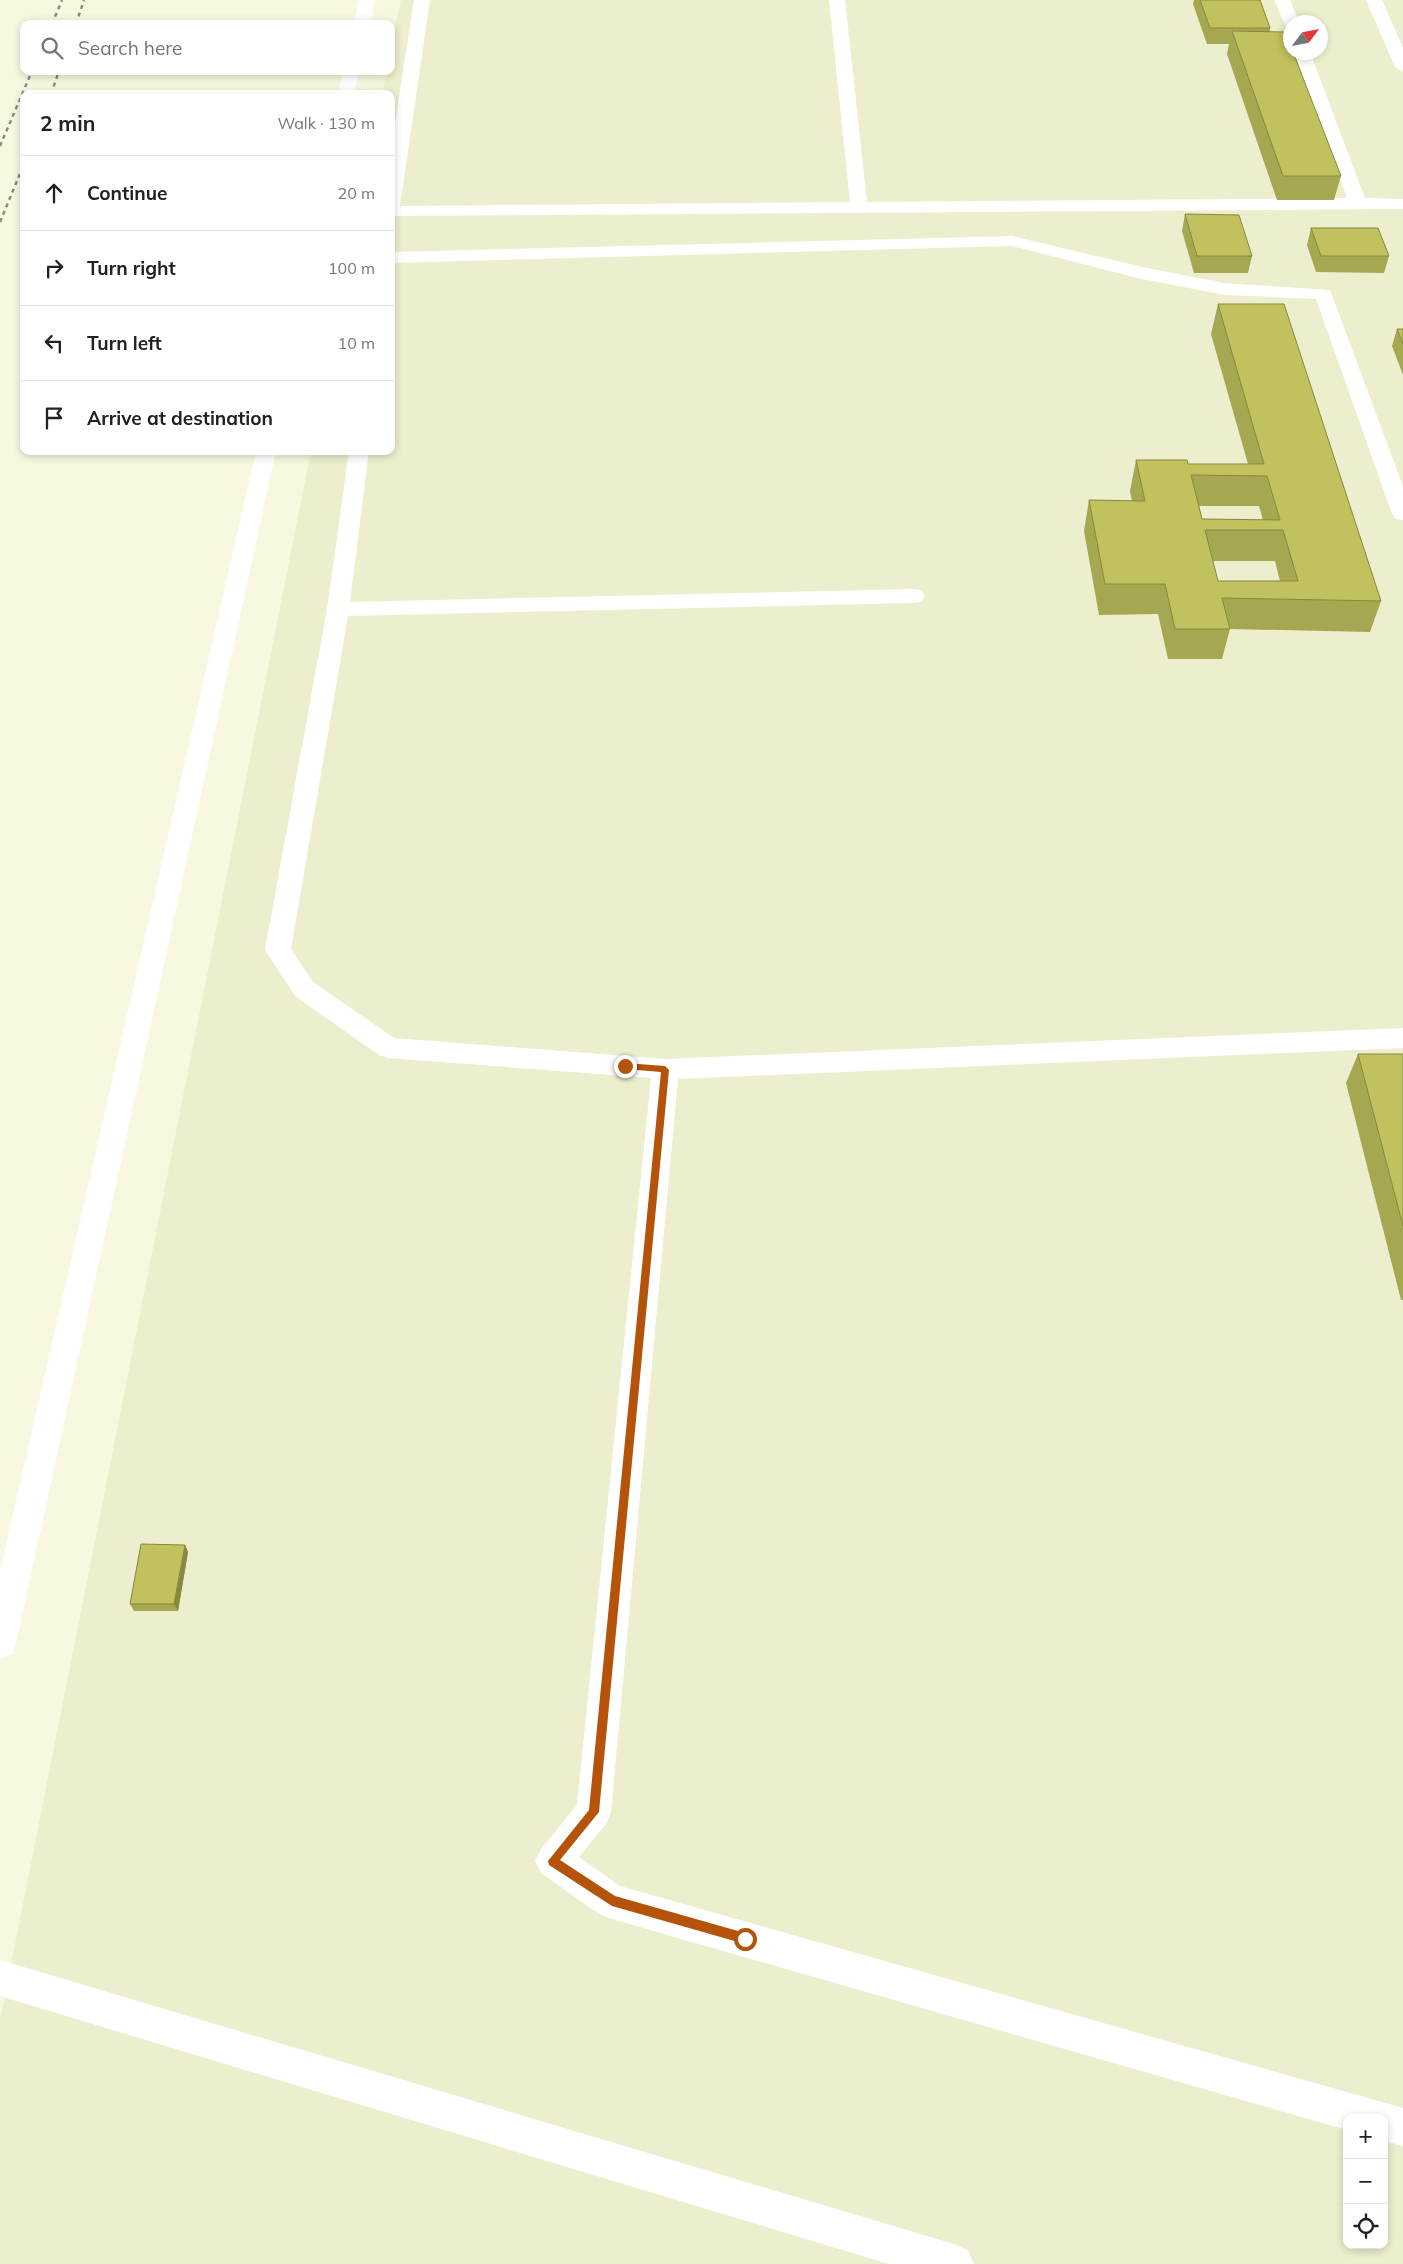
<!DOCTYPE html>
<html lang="en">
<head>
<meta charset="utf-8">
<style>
  body { margin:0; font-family:Mulish,sans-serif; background:#f2f2f2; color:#202124 }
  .controls { position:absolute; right:15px; bottom:15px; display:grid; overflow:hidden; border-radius:10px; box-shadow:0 2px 8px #0003 }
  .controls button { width:45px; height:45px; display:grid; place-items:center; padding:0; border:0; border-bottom:1px solid #e0e0e0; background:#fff; color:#202124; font:25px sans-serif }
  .compass { position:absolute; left:1283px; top:15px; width:45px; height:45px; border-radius:50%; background:#fff; box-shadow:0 2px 8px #0003; rotate:58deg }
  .stop { position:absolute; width:15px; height:15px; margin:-11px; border:4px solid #b45309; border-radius:50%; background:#fff }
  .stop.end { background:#b45309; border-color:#fff; box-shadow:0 1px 5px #0008 }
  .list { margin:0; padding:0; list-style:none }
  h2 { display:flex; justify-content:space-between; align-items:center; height:65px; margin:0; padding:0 20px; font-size:21px }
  h2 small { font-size:16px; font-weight:400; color:#757577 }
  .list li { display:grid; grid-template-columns:32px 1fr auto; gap:15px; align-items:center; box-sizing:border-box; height:75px; padding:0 20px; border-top:1px solid #e0e0e0 }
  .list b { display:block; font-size:19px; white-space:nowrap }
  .list em { font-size:16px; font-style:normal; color:#757577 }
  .icon { flex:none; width:28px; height:28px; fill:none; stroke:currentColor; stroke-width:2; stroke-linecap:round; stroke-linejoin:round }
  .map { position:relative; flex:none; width:1403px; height:2264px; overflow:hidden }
  .search { position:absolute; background:#fff; box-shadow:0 2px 8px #0003; left:20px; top:20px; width:375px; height:55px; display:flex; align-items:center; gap:12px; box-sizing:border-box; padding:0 18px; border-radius:10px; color:#757577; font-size:19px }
  .panel { position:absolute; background:#fff; box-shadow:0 2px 8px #0003; left:20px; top:90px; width:375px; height:365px; border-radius:10px }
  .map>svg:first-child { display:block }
</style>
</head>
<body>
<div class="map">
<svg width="1403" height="2264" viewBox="0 0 1403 2264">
  <rect width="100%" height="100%" fill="#f7f8df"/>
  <!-- built -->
  <path fill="#eceecd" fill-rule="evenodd" d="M401 0H1403V2264H0V2020L311 451H391V94H382L387 71H391V48ZM1290 22H1320V52H1290ZM1347 2118H1384V2245H1347Z"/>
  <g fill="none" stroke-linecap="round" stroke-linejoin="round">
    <!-- minor -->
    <path fill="#fff" fill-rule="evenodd" d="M359 0H375L370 24H354Z
      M414 0H430L400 206 850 202 829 0H845L867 202 1347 198 1294 52H1310L1365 198 1403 199V209L391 216V149Z
      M1274 0H1290L1299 22H1290V27L1285 25Z
      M1366 0H1382L1403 48V72L1395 67Z
      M343 71H359L354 94H338Z
      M1012 236 1142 267 1225 283 1330 290 1403 486V520L1396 519 1392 514 1316 299 1225 295 1142 279 1012 246 391 263V252Z
      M256 451H276L16 1643 12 1654 0 1659V1571Z
      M349 451H369L350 602 914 589 922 591 925 596 922 601 914 603 348 616 291 949 313 982 394 1038 665 1059 1403 1028V1048L678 1079 611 1812 606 1824 579 1857 620 1886 1403 2108V2146L1384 2141V2118H1347V2130L612 1919 599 1914 541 1873 535 1861 541 1849 577 1805 651 1078 388 1058 379 1055 295 996 265 950 327 609Z
      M0 1960 954 2244 968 2250 974 2264H889L0 1996Z"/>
    <!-- rail -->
    <path stroke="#8b8c7b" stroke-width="2.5" stroke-dasharray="4 4" stroke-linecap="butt" d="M52 24 62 0
      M76 24 84 0
      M51 94 59 71
      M0 146 32 71
      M0 222 24 164"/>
  </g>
  <!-- wall -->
  <path fill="#a6a751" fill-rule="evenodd" d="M1194 0H1260L1270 28V32L1341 176 1334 200H1277L1227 54 1229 44H1207L1193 4Z
    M1185 214 1252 256 1248 273H1194L1182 231Z
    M1311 228 1389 256 1384 273 1316 272 1307 245Z
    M1218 304 1381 601 1370 632 1230 629 1222 659H1168L1158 614 1099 615 1084 531 1089 500 1132 501 1130 491 1136 460 1188 464H1248L1211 334ZM1199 506H1259L1263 520 1202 519ZM1213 561H1275L1280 581H1218Z
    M1397 329H1403V375L1392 346Z
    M1358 1054H1403V1300H1401L1346 1083Z
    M185 1545 188 1552 178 1611H134L130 1604Z"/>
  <!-- shaded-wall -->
  <path fill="#878842" d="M185 1545 188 1552 178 1611 174 1604Z"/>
  <!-- building -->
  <path fill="#c1c25e" stroke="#878842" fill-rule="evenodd" d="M1200 0H1260L1270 28H1210Z
    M1232 31 1285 32 1290 47V52H1293L1341 176H1283Z
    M1185 214 1239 215 1252 256H1197Z
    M1311 228H1378L1389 256H1321Z
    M1218 304H1284L1381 601 1222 598 1230 629H1175L1165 584H1105L1089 500 1145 501 1136 460H1187L1188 464H1264ZM1191 475 1267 476 1280 520 1202 519ZM1205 530H1283L1298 581H1218Z
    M1397 329H1403V344Z
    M1358 1054H1403V1226Z
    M141 1544 185 1545 174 1604H130Z"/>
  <!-- route -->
  <path fill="#b45309" d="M625 1063 665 1066 669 1070 599 1812 560 1860 615 1896 745 1933 750 1939 745 1944 612 1906 549 1865 548 1861 589 1810 661 1072 625 1069 621 1066Z"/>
</svg>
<div class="controls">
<button>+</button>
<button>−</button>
<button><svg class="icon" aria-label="locate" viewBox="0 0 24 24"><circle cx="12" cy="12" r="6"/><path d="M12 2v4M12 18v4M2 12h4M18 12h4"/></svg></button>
</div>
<svg class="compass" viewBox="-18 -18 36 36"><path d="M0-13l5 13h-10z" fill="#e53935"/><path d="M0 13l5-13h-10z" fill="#757577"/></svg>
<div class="stop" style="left:745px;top:1939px"></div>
<div class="stop end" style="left:625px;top:1066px"></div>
<div class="search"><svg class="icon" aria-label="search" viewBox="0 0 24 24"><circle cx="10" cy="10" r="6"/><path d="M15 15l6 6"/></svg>Search here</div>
<section class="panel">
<h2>2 min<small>Walk · 130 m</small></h2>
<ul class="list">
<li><svg class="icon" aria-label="ahead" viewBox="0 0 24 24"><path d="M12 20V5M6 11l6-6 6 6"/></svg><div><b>Continue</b></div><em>20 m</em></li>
<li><svg class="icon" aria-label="right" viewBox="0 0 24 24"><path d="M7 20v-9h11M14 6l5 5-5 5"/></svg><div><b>Turn right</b></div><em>100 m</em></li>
<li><svg class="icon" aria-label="left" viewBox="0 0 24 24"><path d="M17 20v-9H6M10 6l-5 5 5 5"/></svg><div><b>Turn left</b></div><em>10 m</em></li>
<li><svg class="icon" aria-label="arrive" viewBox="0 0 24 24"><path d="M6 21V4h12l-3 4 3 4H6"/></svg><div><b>Arrive at destination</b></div></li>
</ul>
</section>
</div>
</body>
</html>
